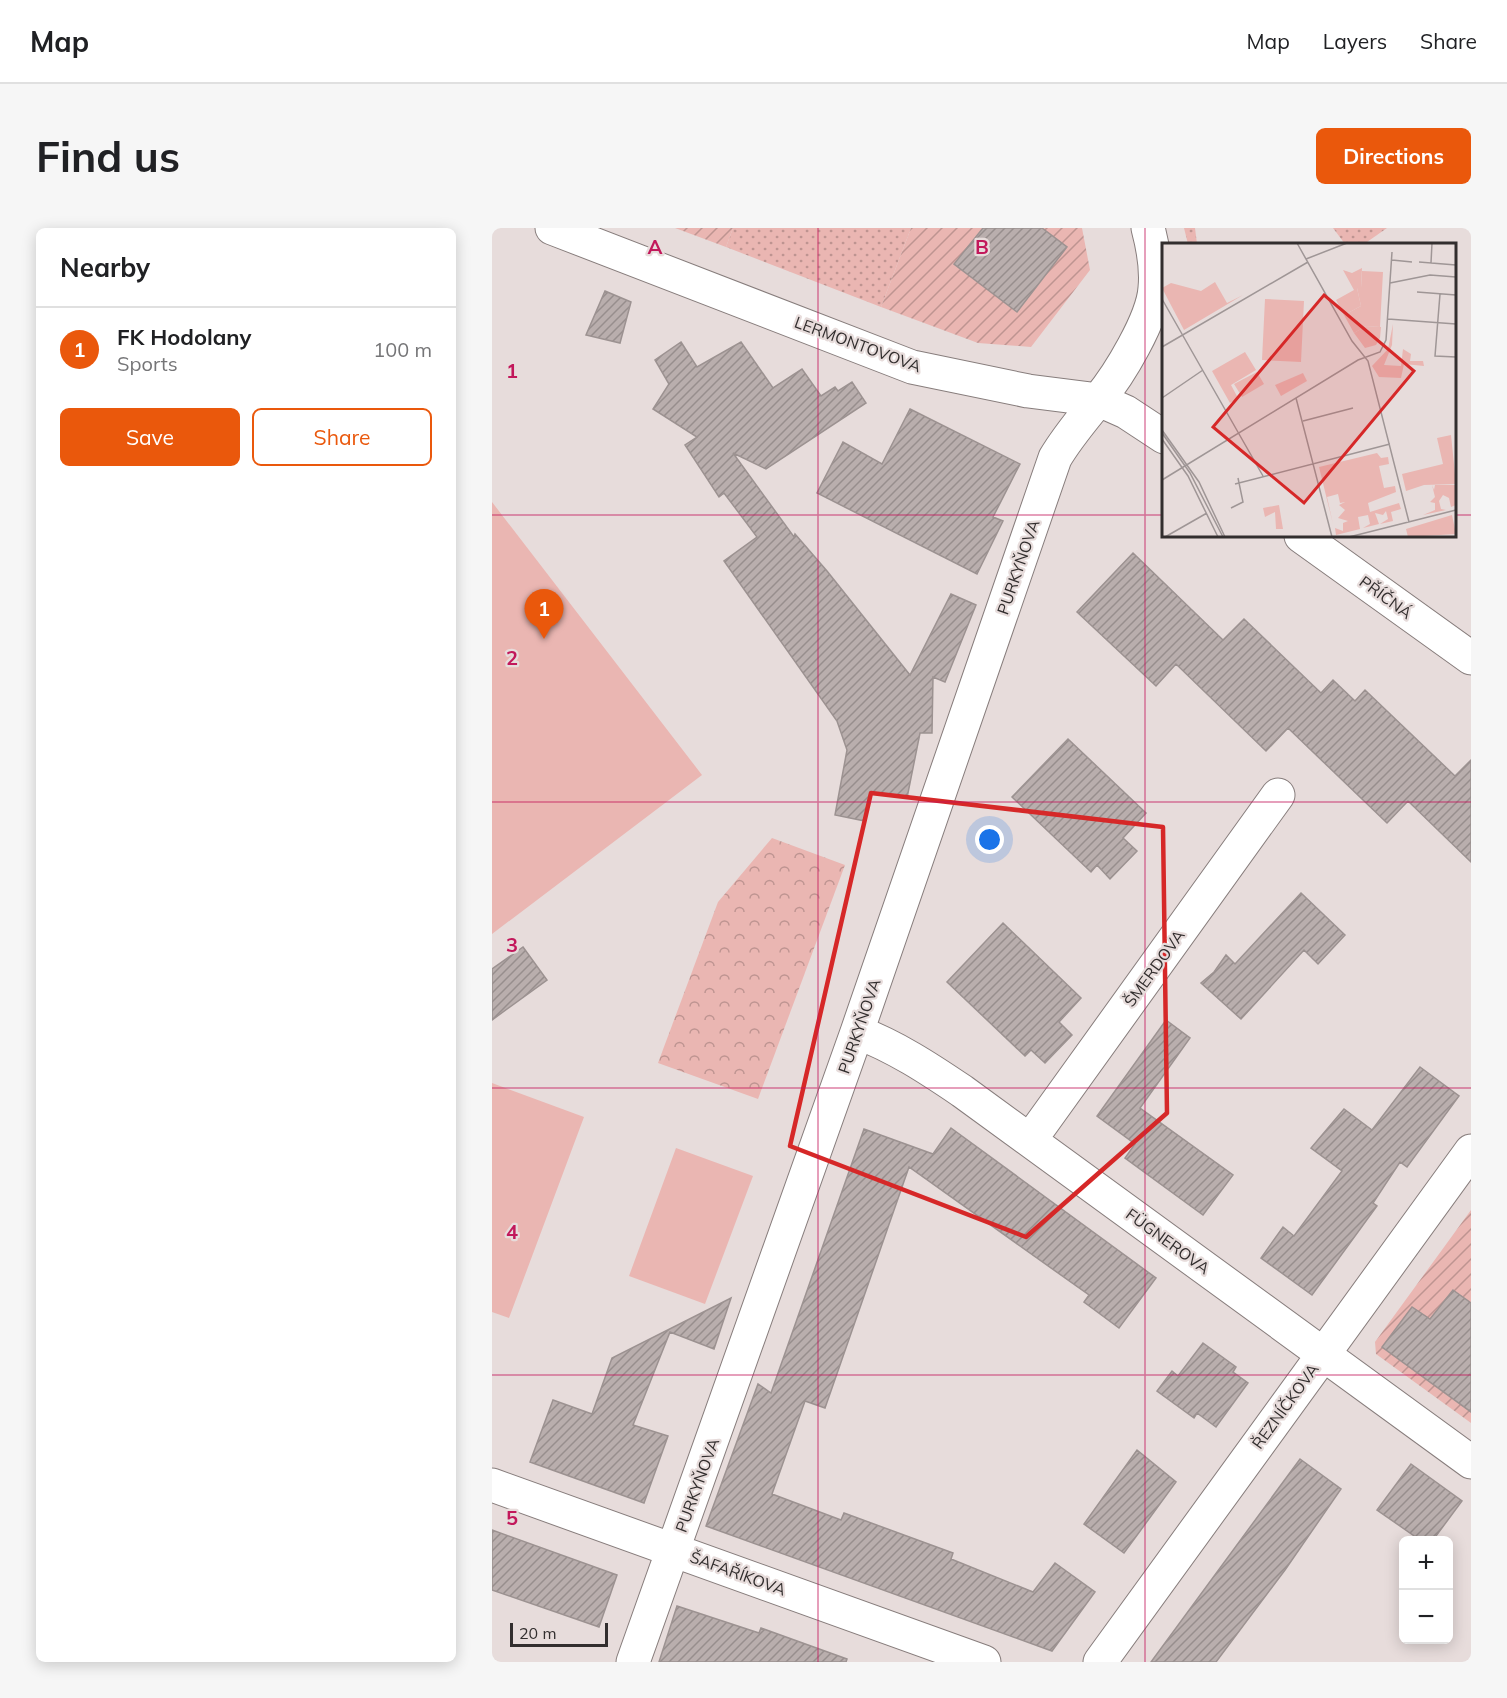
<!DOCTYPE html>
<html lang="en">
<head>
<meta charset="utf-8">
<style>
  body { margin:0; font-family:Mulish,sans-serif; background:#f6f6f6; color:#202124 }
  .controls { position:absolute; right:18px; bottom:18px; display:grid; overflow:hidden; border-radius:9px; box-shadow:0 3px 15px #0003 }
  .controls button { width:54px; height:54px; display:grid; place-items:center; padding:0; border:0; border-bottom:2px solid #e0e0e0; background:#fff; color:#202124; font:30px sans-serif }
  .scale { position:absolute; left:18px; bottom:15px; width:98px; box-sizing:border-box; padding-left:6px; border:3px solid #322e2e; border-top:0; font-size:16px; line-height:21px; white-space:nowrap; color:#322e2e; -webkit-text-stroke:4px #e7dcdb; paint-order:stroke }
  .you { position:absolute; left:498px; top:612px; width:21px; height:21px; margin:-15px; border:4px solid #fff; border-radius:50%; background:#1a73e8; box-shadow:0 0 0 9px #1a73e833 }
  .badge { display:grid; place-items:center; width:39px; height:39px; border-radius:50%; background:#ea580c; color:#fff; font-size:20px; font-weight:700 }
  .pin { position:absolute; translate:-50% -50px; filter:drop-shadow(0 2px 3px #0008) }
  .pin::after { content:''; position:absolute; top:32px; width:21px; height:18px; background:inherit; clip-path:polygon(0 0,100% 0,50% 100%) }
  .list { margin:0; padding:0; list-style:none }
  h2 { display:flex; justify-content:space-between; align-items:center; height:78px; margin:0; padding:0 24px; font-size:26px }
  h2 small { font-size:20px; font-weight:400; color:#757577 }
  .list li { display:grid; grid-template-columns:39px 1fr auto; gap:18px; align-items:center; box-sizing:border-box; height:84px; padding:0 24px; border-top:2px solid #e0e0e0 }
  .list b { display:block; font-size:22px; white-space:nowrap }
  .list p { margin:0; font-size:20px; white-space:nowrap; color:#757577 }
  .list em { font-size:20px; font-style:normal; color:#757577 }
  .actions { display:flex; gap:12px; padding:18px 24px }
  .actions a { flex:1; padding:14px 0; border:2px solid #ea580c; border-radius:9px; text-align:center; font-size:21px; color:#ea580c }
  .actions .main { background:#ea580c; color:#fff }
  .map { position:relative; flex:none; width:979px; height:1434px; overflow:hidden; border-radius:9px }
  header { display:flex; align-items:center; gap:36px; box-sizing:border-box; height:84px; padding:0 30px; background:#fff; border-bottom:2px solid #e0e0e0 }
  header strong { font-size:28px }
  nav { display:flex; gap:33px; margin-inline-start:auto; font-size:21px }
  .intro { display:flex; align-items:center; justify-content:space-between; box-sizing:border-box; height:144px; padding:0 36px }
  h1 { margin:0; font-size:42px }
  .button { padding:15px 27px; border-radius:9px; background:#ea580c; color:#fff; font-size:21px; font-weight:700 }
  main { display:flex; gap:36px; padding:0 36px }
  aside { flex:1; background:#fff; border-radius:9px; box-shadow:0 3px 15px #0003 }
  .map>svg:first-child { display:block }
</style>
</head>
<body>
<header>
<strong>Map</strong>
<nav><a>Map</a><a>Layers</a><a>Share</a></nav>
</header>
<div class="intro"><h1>Find us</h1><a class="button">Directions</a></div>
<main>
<aside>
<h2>Nearby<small></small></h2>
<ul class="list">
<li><span class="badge">1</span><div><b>FK Hodolany</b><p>Sports</p></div><em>100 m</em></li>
</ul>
<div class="actions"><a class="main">Save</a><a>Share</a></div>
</aside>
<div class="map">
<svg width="979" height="1434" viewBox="0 0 979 1434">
  <defs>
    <pattern id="grass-dots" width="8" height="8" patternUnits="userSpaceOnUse" patternTransform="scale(1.5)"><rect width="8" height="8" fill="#eab6b2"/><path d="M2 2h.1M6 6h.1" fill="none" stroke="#be9491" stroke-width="1.8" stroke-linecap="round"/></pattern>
    <pattern id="park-crowns" width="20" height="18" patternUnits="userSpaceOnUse" patternTransform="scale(1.5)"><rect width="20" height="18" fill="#eab6b2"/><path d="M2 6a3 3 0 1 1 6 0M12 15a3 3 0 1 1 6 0" fill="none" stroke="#be9491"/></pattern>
    <pattern id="garden-furrows" width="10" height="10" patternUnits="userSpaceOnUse" patternTransform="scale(1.5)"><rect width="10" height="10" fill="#eab6b2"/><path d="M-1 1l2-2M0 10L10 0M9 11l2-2" fill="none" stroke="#be9491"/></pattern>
    <pattern id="building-hatch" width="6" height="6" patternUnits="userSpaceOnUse" patternTransform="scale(1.5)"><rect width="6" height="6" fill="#b9aead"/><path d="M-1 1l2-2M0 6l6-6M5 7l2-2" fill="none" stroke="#978e8d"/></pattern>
  </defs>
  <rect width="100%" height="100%" fill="#e7dcdb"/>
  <!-- grass -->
  <path fill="url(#grass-dots)" d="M241 0H419L389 79 234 19Z
    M692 0H703L705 16H696Z
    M841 0H895L875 14 876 16H853Z"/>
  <!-- park -->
  <path fill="url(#park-crowns)" d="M280 610 353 637 266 871 166 835 226 674Z"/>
  <!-- garden -->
  <path fill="url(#garden-furrows)" d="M183 0H241L234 19Z
    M419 0H590L598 42 539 119 486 115 389 79Z
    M979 982V1195L884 1126 883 1114Z"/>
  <!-- pitch -->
  <path fill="#eab6b2" d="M0 274 210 547 0 706Z
    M0 855 92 889 17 1090 0 1084Z
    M184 920 261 948 213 1076 137 1048Z"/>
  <!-- building -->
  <path fill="url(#building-hatch)" stroke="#9c9291" stroke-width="1.5" d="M491 0H550L575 19 525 84 462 36Z
    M113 63 139 74 128 115 94 107Z
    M189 114 205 139 249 114 281 160 310 141 329 168 343 159 346 163 360 154 374 175 274 241 241 225 302 309 303 306 335 343 418 447 459 366 484 377 453 454 441 449 440 505H428L415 570 378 564 373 593 343 587 355 522 345 493 232 333 265 309 232 265 227 269 193 217 205 209 161 181 177 156 163 132Z
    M418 181 528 236 501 289 511 293 485 346 325 265 351 214 390 236Z
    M641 325 731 412 752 391 829 465 841 452 863 473 873 462 963 548 979 532V634L916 573 895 595 796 500 774 523 684 436 664 458 585 384Z
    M576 511 654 585 631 610 645 623 618 651 605 637 599 644 520 569Z
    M809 665 853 707 826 736 812 722 749 791 709 755 722 744 734 727 743 736Z
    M511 695 589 770 567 794 580 807 553 835 539 822 533 828 455 754Z
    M31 719 55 752 0 792V741Z
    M674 792 698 810 648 880 741 947 711 987 633 930 643 916 605 888Z
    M928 839 967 868 915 939 908 934 881 975 885 978 820 1067 769 1030 791 999 802 1008 850 943 819 920 852 881 880 902Z
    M459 900 664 1050 627 1100 592 1074 597 1067 417 939 333 1180 313 1173 280 1266 349 1292 352 1285 461 1325 459 1331 541 1364 563 1335 603 1364 560 1423 214 1298 266 1156 279 1165 372 901 441 926Z
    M961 1062 979 1075V1184L890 1119 920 1079 938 1091Z
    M239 1070 222 1121 178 1104 141 1197 176 1208 152 1275 38 1234 61 1172 100 1186 120 1130Z
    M711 1115 744 1139 741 1144 756 1155 724 1199 705 1185 702 1190 665 1163 680 1143 686 1148Z
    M645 1222 684 1254 632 1325 592 1296Z
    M808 1231 849 1261 793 1342 724 1434H659Z
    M919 1236 970 1273 941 1312H928L885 1282Z
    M0 1302 125 1347 107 1399 0 1362Z
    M185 1378 267 1405 269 1400 355 1431 354 1434H167Z"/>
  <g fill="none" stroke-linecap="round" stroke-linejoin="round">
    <!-- minor casing -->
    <g stroke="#877d7c" stroke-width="35">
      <path id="minor" d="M60 0 420 139 536 163 607 172 634 184 672 209
        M809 308 979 430
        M365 804C404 819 436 840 470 863L979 1234
        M538 912 786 567
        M0 1257 492 1434
        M141 1434 365 804 563 230C576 208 591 191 607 171 627 147 661 91 663 60 665 40 661 19 656 0
        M608 1434 979 923"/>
    </g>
    <!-- minor -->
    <use href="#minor" stroke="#fff" stroke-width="33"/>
  </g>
  <!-- marked area -->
  <path fill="none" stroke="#d62828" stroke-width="4.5" stroke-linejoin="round" d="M379 565 671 599 675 885 534 1009 298 918Z"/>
  <!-- grid -->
  <path fill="none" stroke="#c2185b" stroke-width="1.5" stroke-opacity="0.55" d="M326 0V1434M653 0V1434M0 287H672M962 287H979M0 574H979M0 860H979M0 1147H979"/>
  <g text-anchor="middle" stroke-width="4.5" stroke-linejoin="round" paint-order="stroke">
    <!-- street labels -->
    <g font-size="16" fill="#322e2e" stroke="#e7dcdb">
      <text transform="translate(366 116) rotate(20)" y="6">LERMONTOVOVA</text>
      <text transform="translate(526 339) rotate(-71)" y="6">PURKYŇOVA</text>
      <text transform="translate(894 369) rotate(36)" y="6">PŘÍČNÁ</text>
      <text transform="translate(662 740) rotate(-54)" y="6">ŠMERDOVA</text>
      <text transform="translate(367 798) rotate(-71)" y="6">PURKYŇOVA</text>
      <text transform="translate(676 1013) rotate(36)" y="6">FÜGNEROVA</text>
      <text transform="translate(793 1178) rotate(-54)" y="6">ŘEZNÍČKOVA</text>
      <text transform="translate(205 1257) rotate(-70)" y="6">PURKYŇOVA</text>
      <text transform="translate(246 1345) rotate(20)" y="6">ŠAFAŘÍKOVA</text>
    </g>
  </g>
  <!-- overview -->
  <g transform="translate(670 15)">
    <rect width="294" height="294" fill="#e7dcdb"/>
    <path d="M200 28 221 29 218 84 204 83 192 90 182 72 199 63 195 45H199ZM231 81 230 102 222 122 239 123 241 106 249 111 248 118H261L262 123 242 121 239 135 217 134 210 123 226 106ZM117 262 121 286H114L113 269 103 274 101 265Z" fill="#eab6b2"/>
    <path d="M141 130 145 138 119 153 113 142Z" fill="#eab6b2"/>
    <path d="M200 25 199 45H195L199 63 182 72 174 57 192 47 181 27 190 30ZM53 39 65 60 81 52 22 87 0 45 9 40 39 48ZM204 83 219 84 218 95 214 102 203 105 192 90ZM289 192 294 241 262 242 244 248 240 231 281 221 275 195ZM215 210 219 215 226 214 227 221 217 223 222 245 233 243 234 249 206 260 208 269 237 260 239 266 229 269 231 278 218 281 226 276 224 268 221 272 213 270 217 281 201 285 208 281 206 272 196 274 198 286 174 292 173 285 181 288V280L186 278 176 275 183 267 177 262 183 259 178 260 176 251 165 254 171 281 157 224ZM270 242 272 247 273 242H294V262L289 264 287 255 281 252 277 258 279 266 284 267 261 272 273 267V260L268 259 273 254ZM290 272 294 291 246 294 244 286Z" fill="#eab6b2"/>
    <path d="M103 56 142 58 139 119 100 117ZM83 109 94 127 69 142 76 155 68 160 50 128ZM95 129 102 141 80 154 72 141Z" fill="#eab6b2"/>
    <path fill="none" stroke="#9f9696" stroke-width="1.5" d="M135 0 190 98 206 118 247 279M144 16 185 0M230 17 250 19M257 19 269 20 270 0M269 20 294 22M228 40 268 32 294 34M255 49 294 52M278 51 273 113 294 114M0 56 101 233M226 76 294 81M0 104 146 19M0 155 41 127M134 155 170 294M141 178 191 165M0 187 37 239 63 294M0 190 28 230 61 294M0 196 26 233 56 294M0 237 196 117 218 109 224 97 230 9M73 241 228 201M69 265 81 259 76 235M3 294 45 270M187 294 294 267"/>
    <path fill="#d62828" fill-opacity="0.15" stroke="#d62828" stroke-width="3" d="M162 52 252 128 142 260 51 184Z"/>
    <rect width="294" height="294" fill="none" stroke="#322e2e" stroke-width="3"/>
  </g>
  <g font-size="20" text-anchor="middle" font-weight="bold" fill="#c2185b" stroke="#e7dcdb" stroke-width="4.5" stroke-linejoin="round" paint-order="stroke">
    <text x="163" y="26">A</text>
    <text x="490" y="26">B</text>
    <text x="20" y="150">1</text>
    <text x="20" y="437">2</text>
    <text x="20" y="724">3</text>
    <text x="20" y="1011">4</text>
    <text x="20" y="1297">5</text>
  </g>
</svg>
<div class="controls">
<button>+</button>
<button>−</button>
</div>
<div class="scale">20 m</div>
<div class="you"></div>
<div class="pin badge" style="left:52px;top:411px">1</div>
</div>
</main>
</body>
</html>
